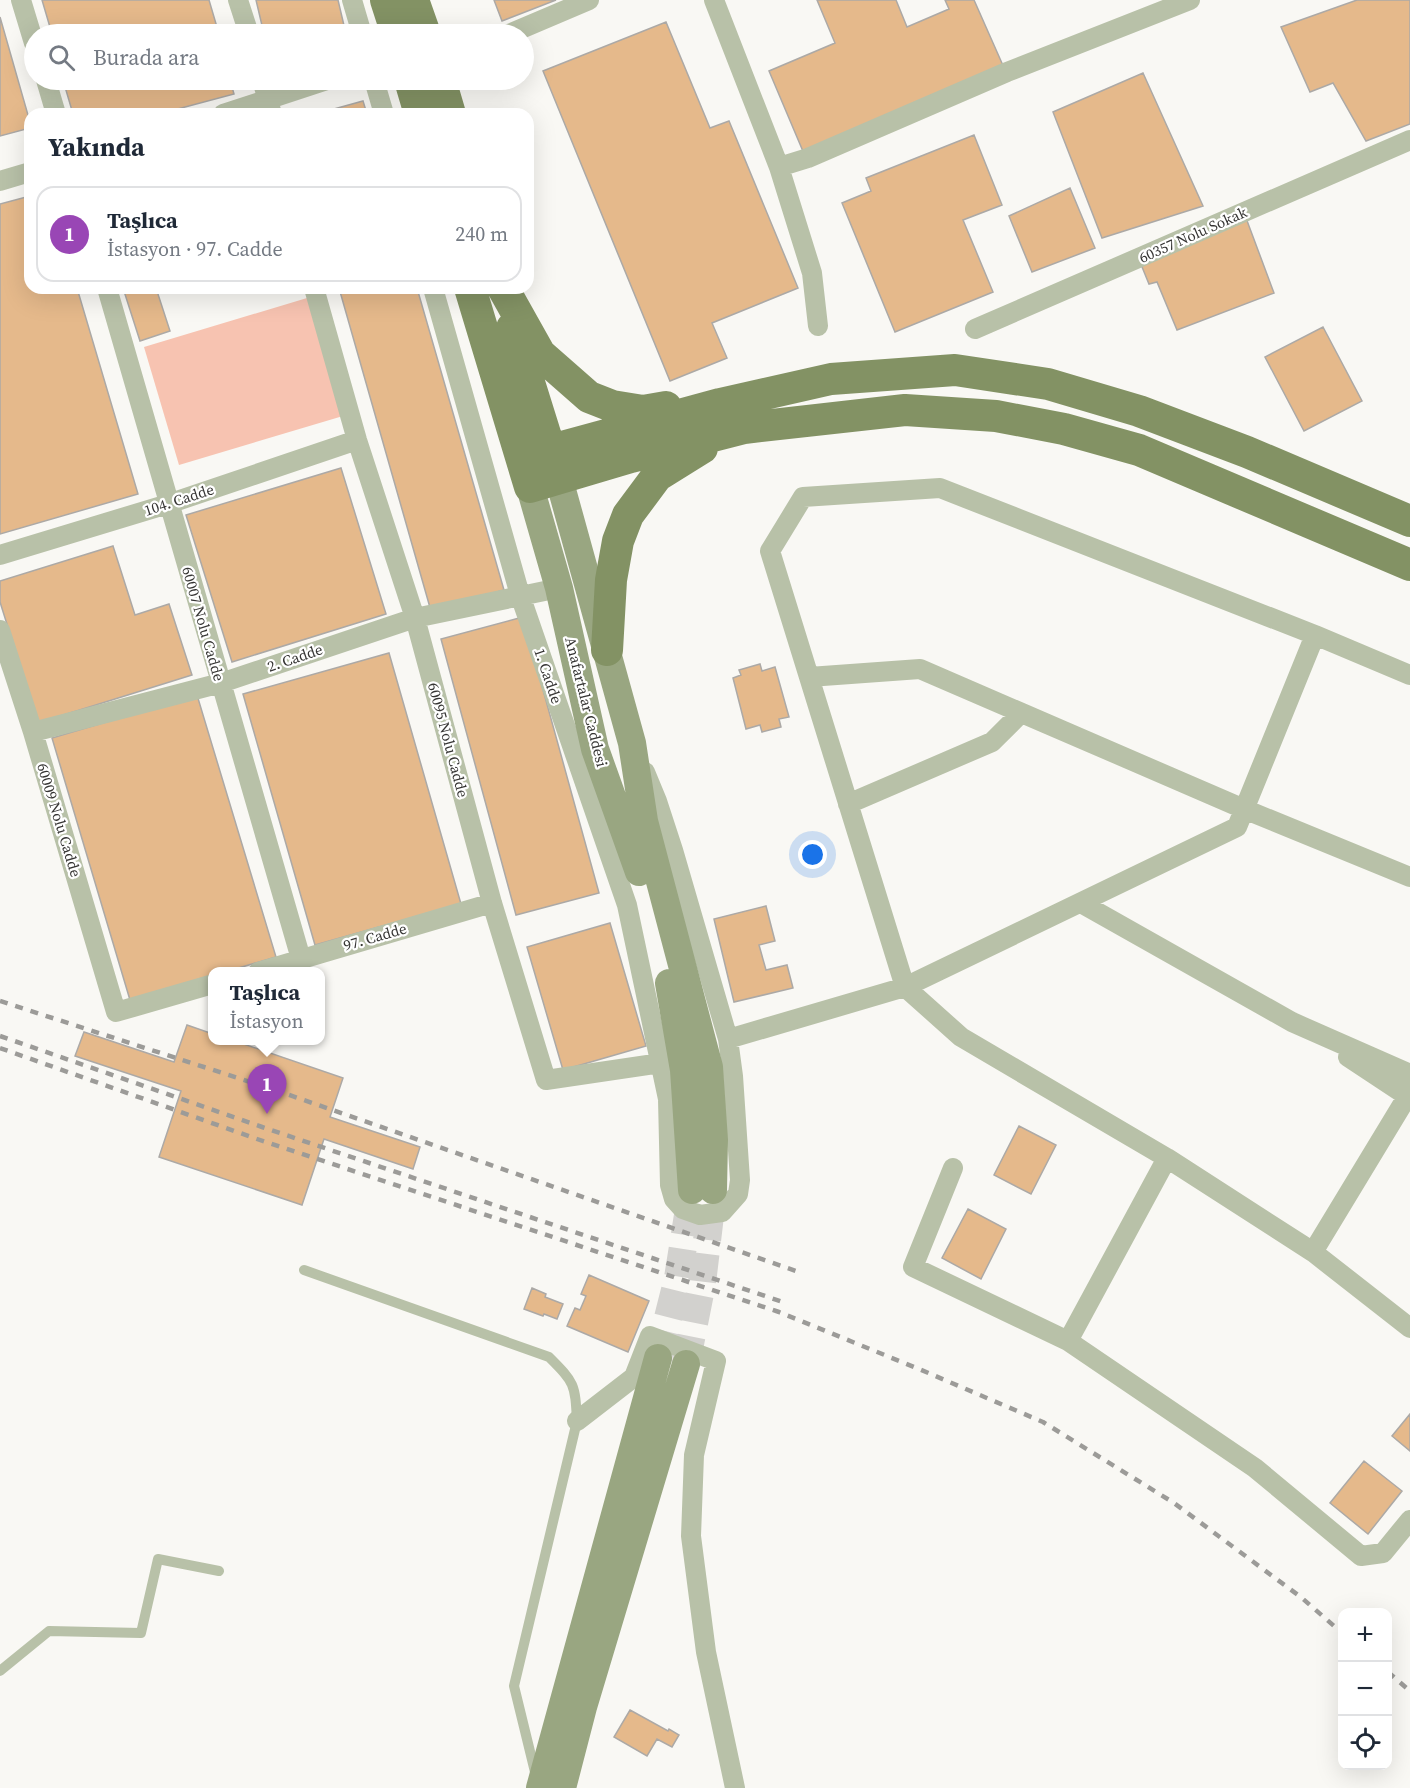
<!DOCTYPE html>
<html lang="tr">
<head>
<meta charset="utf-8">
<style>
  body { margin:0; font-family:"Source Serif 4",serif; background:#f6f6f7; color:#1f2937 }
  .controls { position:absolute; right:18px; bottom:18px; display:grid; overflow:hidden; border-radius:12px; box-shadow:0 6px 24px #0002 }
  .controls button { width:54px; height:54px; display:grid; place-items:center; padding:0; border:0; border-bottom:2px solid #e0e1e3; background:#fff; color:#1f2937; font:30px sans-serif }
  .you { position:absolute; left:813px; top:855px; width:21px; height:21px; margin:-15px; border:4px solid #fff; border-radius:50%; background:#1a73e8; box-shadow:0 0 0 9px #1a73e833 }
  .badge { display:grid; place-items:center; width:39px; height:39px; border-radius:50%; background:#9946b5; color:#fff; font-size:20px; font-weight:700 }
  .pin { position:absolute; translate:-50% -50px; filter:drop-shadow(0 2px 3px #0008) }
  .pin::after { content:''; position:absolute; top:32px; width:21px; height:18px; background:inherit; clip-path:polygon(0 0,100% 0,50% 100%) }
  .popup { position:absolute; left:208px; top:967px; width:117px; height:78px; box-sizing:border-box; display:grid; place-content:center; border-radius:12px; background:#fff; filter:drop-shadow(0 2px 4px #0005); font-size:20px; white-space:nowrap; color:#747a83 }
  .popup b { font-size:22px; color:#1f2937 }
  .popup::after { content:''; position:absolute; left:50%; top:100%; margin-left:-12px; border:12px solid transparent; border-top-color:#fff }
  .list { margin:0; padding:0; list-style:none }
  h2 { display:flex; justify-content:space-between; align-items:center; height:78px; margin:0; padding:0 24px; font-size:26px }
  h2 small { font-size:20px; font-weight:400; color:#747a83 }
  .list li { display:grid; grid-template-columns:39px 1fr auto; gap:18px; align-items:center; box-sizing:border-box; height:96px; margin:0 12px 12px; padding:0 12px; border:2px solid #e0e1e3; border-radius:18px }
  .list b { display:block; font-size:22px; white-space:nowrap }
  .list p { margin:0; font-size:20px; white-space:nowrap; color:#747a83 }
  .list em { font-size:20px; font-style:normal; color:#747a83 }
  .icon { flex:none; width:33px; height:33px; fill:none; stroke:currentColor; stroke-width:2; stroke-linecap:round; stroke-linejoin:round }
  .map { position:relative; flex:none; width:1410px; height:1788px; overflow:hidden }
  .search { position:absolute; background:#fff; box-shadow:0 6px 24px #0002; left:24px; top:24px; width:510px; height:66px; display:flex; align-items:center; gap:15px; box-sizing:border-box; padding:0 21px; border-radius:33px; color:#747a83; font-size:22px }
  .panel { position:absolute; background:#fff; box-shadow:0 6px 24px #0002; left:24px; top:108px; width:510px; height:186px; border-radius:18px }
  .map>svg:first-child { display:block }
</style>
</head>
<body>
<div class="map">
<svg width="1410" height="1788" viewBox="0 0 1410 1788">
  <rect width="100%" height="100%" fill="#f9f8f4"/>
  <!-- green -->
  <path fill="#f7c3b1" d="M307 298 343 416 179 465 144 347Z"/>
  <!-- building -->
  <path fill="#e5b98b" stroke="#aca9a6" stroke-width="1.5" d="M42 0H209L219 34H52Z
    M256 0H338L346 34H264Z
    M494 0H556L502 21Z
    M817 0H896L907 27 949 9 945 0H974L1005 70 805 156 769 71 835 43Z
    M1357 0H1410V124L1366 141 1333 83 1310 92 1281 27Z
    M0 17 30 122V128L0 136Z
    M666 22 710 128 729 121 798 288 712 323 727 358 670 381 543 71Z
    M1143 73 1203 206 1102 238 1053 112Z
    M63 80H230L234 94 159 114H73Z
    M363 101 367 114H316Z
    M974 135 1002 205 963 220 993 292 895 332 842 203 871 191 866 178Z
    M1070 188 1095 248 1032 272 1009 216Z
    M30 196V288H77L138 494 0 534V204Z
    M1246 218 1274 293 1177 330 1157 282 1149 284 1140 262Z
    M123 288H156L170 331 140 341Z
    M339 288H417L504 590 431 611Z
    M1323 327 1362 401 1304 431 1265 357Z
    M341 468 386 614 232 662 186 515Z
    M113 546 135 615 169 604 192 675 38 723 0 602V581Z
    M523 617 599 893 516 915 441 639Z
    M389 653 461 904 315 945 243 694Z
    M760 664 762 671 775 667 789 717 779 719 781 727 762 732 760 725 746 729 733 678 741 675 739 670Z
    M197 695 276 957 225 972H213V975L130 1000 52 738Z
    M766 906 775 941 759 945 766 970 787 965 793 988 734 1002 714 919Z
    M610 923 646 1046 563 1070 527 947Z
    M187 1025 213 1034V1040H232L343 1078 330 1117 420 1147 413 1169 324 1139 302 1205 159 1157 181 1091 75 1056 84 1032 174 1062Z
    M1019 1126 1056 1145 1031 1194 994 1175Z
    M968 1209 1006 1229 981 1279 942 1258Z
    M589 1275 649 1301 628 1352 567 1326 575 1308 580 1310 586 1296 581 1294Z
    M532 1288 546 1294 545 1297 563 1304 557 1319 544 1314 543 1316 524 1309Z
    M1410 1414V1451L1392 1436Z
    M1364 1461 1402 1491 1368 1534 1330 1503Z
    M630 1710 668 1731 669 1729 679 1735 672 1747 657 1739 647 1756 614 1737Z"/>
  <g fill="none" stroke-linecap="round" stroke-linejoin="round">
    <!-- secondary-tunnel -->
    <path stroke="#d2d1ce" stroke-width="28" stroke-dasharray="28 14" stroke-linecap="butt" d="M658 1358 678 1278 692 1190
      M686 1364 702 1283 713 1190"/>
    <!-- service -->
    <path stroke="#b8c1a8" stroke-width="10" d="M304 1270 549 1357C575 1383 575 1384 577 1421L514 1686 536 1776
      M0 1671 49 1631 141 1633 158 1559 219 1571"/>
    <!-- minor -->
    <path stroke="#b8c1a8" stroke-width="20" d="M21 0 34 43
      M238 0 249 34
      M352 0 362 34
      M714 0 779 167 812 273 818 326
      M509 34 589 0
      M46 80 56 114
      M262 80 272 114
      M374 80 384 114
      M223 114 327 80
      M779 167 808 158 1007 72 1190 0
      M0 181 30 172
      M107 288 301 959
      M314 288 357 440 415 618 492 903 546 1080 661 1063
      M433 288 520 595 627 905 668 1099 670 1185 674 1199 683 1209 700 1215 722 1212 738 1194 740 1180 733 1076 728 1039 673 850 657 801 645 772
      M975 329 1410 140
      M0 555 168 504 357 440
      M0 630 33 732 116 1012 213 984
      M1410 675 1315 635 940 488 803 497 770 551 905 987 961 1037 1167 1158 1313 1252 1410 1328
      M809 677 920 669 1244 809 1410 877
      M33 732 221 683 415 618 559 588
      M848 804 992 742 1021 713
      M1081 903 1292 1022 1410 1074
      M258 972 492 903
      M728 1039 905 987 1237 827 1315 635
      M1348 1057 1410 1098
      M953 1168 913 1267 1068 1341 1255 1468 1361 1556 1383 1553 1410 1520
      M1313 1252 1410 1092
      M1068 1341 1167 1158
      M577 1421 634 1377 650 1336 716 1361 694 1455 691 1536 706 1652 735 1788"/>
    <!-- secondary -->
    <path stroke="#99a681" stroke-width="28" d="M559 479 632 743 644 821 709 1067 714 1140 713 1190
      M530 487 559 588 595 749 639 872
      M669 983 684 1070 692 1190
      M540 1788 658 1358
      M562 1788 583 1707 686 1364"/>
    <!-- primary -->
    <path stroke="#839264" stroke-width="32" d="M386 0 397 34
      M413 0 425 34
      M410 80 420 114
      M440 80 450 114
      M470 288 530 487 631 457 744 428 905 410 996 416 1064 429 1139 450 1410 565
      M503 288 540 354 589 397 612 406 643 411 666 407
      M512 328 556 469
      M522 458 720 404 831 379 955 370 1048 384 1139 411 1247 452 1410 521
      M607 650 611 580 618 541 628 515 657 476 702 448"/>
    <!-- rail -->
    <path stroke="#9c9b98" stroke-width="4.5" stroke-dasharray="8 8" stroke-linecap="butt" d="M0 1001 275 1090 796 1271
      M0 1036 262 1127 783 1302
      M0 1048 257 1139 779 1312 919 1369 1043 1422 1174 1503 1302 1598 1342 1633
      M1388 1672 1410 1691"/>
  </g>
  <g text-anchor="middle" stroke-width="4.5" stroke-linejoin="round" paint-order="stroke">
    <!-- street labels -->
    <g font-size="15" fill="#363534" stroke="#fff">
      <text transform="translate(1193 235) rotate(-24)" y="5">60357 Nolu Sokak</text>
      <text transform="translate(179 500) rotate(-18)" y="5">104. Cadde</text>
      <text transform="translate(203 624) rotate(74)" y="5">60007 Nolu Cadde</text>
      <text transform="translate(295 658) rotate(-19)" y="5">2. Cadde</text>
      <text transform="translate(548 676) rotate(71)" y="5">1. Cadde</text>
      <text transform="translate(586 702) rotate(76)" y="5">Anafartalar Caddesi</text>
      <text transform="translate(448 740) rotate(75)" y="5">60095 Nolu Cadde</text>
      <text transform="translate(59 820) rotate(73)" y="5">60009 Nolu Cadde</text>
      <text transform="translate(375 937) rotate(-16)" y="5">97. Cadde</text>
    </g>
  </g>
</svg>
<div class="controls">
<button>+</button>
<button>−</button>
<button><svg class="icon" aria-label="locate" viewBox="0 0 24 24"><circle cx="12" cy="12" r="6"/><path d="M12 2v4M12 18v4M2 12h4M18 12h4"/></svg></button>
</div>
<div class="you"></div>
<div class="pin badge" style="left:267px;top:1114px">1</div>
<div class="popup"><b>Taşlıca</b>İstasyon</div>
<div class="search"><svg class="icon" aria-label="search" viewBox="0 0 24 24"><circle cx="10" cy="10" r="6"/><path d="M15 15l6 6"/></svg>Burada ara</div>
<section class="panel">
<h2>Yakında<small></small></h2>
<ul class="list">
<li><span class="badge">1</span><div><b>Taşlıca</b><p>İstasyon · 97. Cadde</p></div><em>240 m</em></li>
</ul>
</section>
</div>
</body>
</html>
